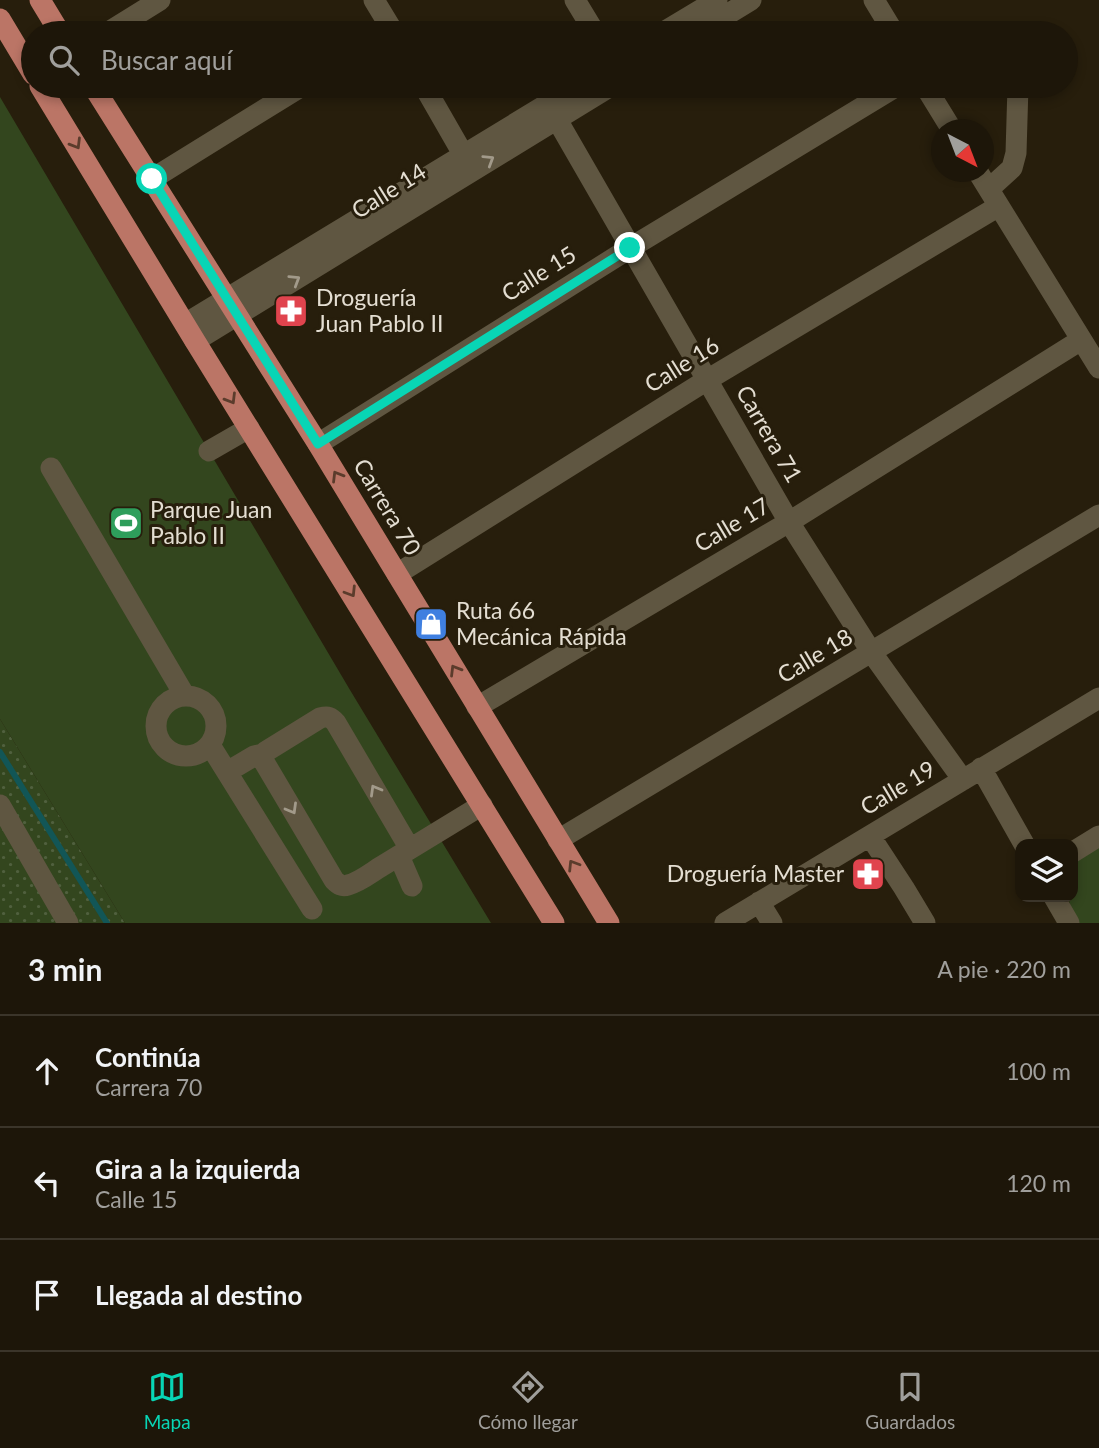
<!DOCTYPE html>
<html lang="es">
<head>
<meta charset="utf-8">
<style>
  body { margin:0; font-family:Lato,sans-serif; background:#2a2317; color:#f1f3f6 }
  .controls { position:absolute; right:21px; bottom:21px; display:grid; overflow:hidden; border-radius:14px; box-shadow:0 4px 10px #0003 }
  .controls button { width:63px; height:63px; display:grid; place-items:center; padding:0; border:0; border-bottom:2px solid #3b352a; background:#1d1609; color:#f1f3f6; font:35px sans-serif }
  .compass { position:absolute; left:931px; top:119px; width:63px; height:63px; border-radius:50%; background:#1d1609; box-shadow:0 4px 10px #0003; rotate:138deg }
  .stop { position:absolute; width:21px; height:21px; margin:-16px; border:5px solid #08d5b5; border-radius:50%; background:#fff }
  .stop.end { background:#08d5b5; border-color:#fff; box-shadow:0 2px 7px #0008 }
  .list { margin:0; padding:0; list-style:none }
  h2 { display:flex; justify-content:space-between; align-items:center; height:91px; margin:0; padding:0 28px; font-size:30px }
  h2 small { font-size:23px; font-weight:400; color:#a09f9c }
  .list li { display:grid; grid-template-columns:46px 1fr auto; gap:21px; align-items:center; box-sizing:border-box; height:112px; padding:0 28px; border-top:2px solid #3b352a }
  .list b { display:block; font-size:26px; white-space:nowrap }
  .list p { margin:0; font-size:23px; white-space:nowrap; color:#a09f9c }
  .list em { font-size:23px; font-style:normal; color:#a09f9c }
  .icon { flex:none; width:38px; height:38px; fill:none; stroke:currentColor; stroke-width:2; stroke-linecap:round; stroke-linejoin:round }
  .map { position:relative; flex:none; width:1099px; height:923px; overflow:hidden }
  .search { position:absolute; background:#1d1609; box-shadow:0 4px 10px #0003; left:21px; right:21px; top:21px; height:77px; display:flex; align-items:center; gap:18px; box-sizing:border-box; padding:0 24px; border-radius:38px; color:#a09f9c; font-size:26px }
  .sheet { height:427px; background:#1d1609 }
  nav { display:flex; justify-content:space-around; align-items:center; box-sizing:border-box; height:98px; border-top:2px solid #3b352a; background:#1d1609; font-size:19px; color:#a09f9c }
  nav a { display:grid; justify-items:center; gap:4px }
  nav .on { color:#08d5b5 }
  .map>svg:first-child { display:block }
</style>
</head>
<body>
<div class="map">
<svg width="1099" height="923" viewBox="0 0 1099 923">
  <defs>
    <pattern id="grass-dots" width="8" height="8" patternUnits="userSpaceOnUse" patternTransform="scale(1.75)"><rect width="8" height="8" fill="#33461e"/><path d="M2 2h.1M6 6h.1" fill="none" stroke="#50603e" stroke-width="1.8" stroke-linecap="round"/></pattern>
  </defs>
  <rect width="100%" height="100%" fill="#271e0c"/>
  <!-- grass -->
  <path fill="url(#grass-dots)" d="M0 719 125 923H0Z"/>
  <!-- green -->
  <path fill="#33461e" d="M0 97 350 690 491 923H125L0 719Z
    M1099 836V923H1075L1068 897H1073V852Z"/>
  <g fill="none" stroke-linecap="round" stroke-linejoin="round">
    <!-- stream -->
    <path stroke="#125656" stroke-width="6" d="M0 752 107 923"/>
    <!-- minor -->
    <path stroke="#5f5641" stroke-width="21" d="M374 0 394 33
      M575 0 595 33
      M874 0 894 33
      M107 33 160 0
      M662 33 717 0
      M697 33 751 0
      M424 86 463 154
      M925 86 952 130
      M548 104 789 522 872 653 963 780
      M978 172 1099 368
      M152 179 302 86
      M989 189 1012 168 1016 153 1018 86
      M185 324 577 86
      M195 341 611 86
      M318 444 630 248 897 86
      M209 451 249 428
      M51 468 185 696
      M397 574 707 380 999 206
      M156 726a30 30 0 1 1 60 0a30 30 0 1 1-60 0Z
      M477 707 789 522 1081 340
      M210 745 312 909
      M981 768 1024 844
      M227 772 254 756 263 754
      M0 805 68 923
      M870 836 904 888 925 923
      M558 840 1099 515
      M410 849 336 723C331 717 328 716 320 718L265 752 263 760 334 880C339 885 342 887 348 885 360 882 372 872 382 866 415 846 449 825 482 805
      M1073 852 1099 836
      M399 856 412 886
      M1054 897 1069 923
      M759 902 772 923
      M725 923 1099 698"/>
    <!-- major -->
    <path stroke="#bb7566" stroke-width="21" d="M40 0 60 33
      M0 19 33 74
      M40 86 195 341 554 923
      M93 86 318 444 609 923"/>
  </g>
  <!-- one-way arrows -->
  <defs><path id="oneway-chevron" d="M-2-3.5L2.5 0L-2 3.5" fill="none" stroke-width="1.6" stroke-linecap="round" stroke-linejoin="round" transform="scale(1.75)"/></defs>
  <g stroke="#5b3c2c">
    <use href="#oneway-chevron" transform="translate(76 144) rotate(59)"/>
    <use href="#oneway-chevron" transform="translate(231 399) rotate(59)"/>
    <use href="#oneway-chevron" transform="translate(337 476) rotate(-121)"/>
    <use href="#oneway-chevron" transform="translate(351 592) rotate(58)"/>
    <use href="#oneway-chevron" transform="translate(455 670) rotate(-121)"/>
    <use href="#oneway-chevron" transform="translate(573 865) rotate(-122)"/>
  </g>
  <g stroke="#a29a8a">
    <use href="#oneway-chevron" transform="translate(489 160) rotate(-32)"/>
    <use href="#oneway-chevron" transform="translate(295 280) rotate(-32)"/>
    <use href="#oneway-chevron" transform="translate(375 790) rotate(-120)"/>
    <use href="#oneway-chevron" transform="translate(292 809) rotate(60)"/>
  </g>
  <g fill="none" stroke-linecap="round" stroke-linejoin="round">
    <!-- route -->
    <path stroke="#08d5b5" stroke-width="9" d="M152 179 318 444 630 248"/>
  </g>
  <!-- icons -->
  <defs>
    <g id="pharmacy-square" transform="scale(1.75)"><rect x="-9" y="-9" width="18" height="18" rx="4" fill="#e0444e" stroke="#271e0c"/><path d="M-2-6h4v4h4v4h-4v4h-4v-4h-4v-4h4Z" fill="#fff"/></g>
    <g id="stadium-square" transform="scale(1.75)"><rect x="-9" y="-9" width="18" height="18" rx="4" fill="#2e9e5b" stroke="#271e0c"/><path d="M0-5a6.5 5 0 1 0 0 10a6.5 5 0 1 0 0-10ZM-3.5-1.8h7v3.6h-7Z" fill="#fff"/></g>
    <g id="shop-square" transform="scale(1.75)"><rect x="-9" y="-9" width="18" height="18" rx="4" fill="#3f7fe0" stroke="#271e0c"/><path d="M-5-2.5h2.3a2.7 3.5 0 0 1 5.4 0H5L5.5 6h-11ZM-1.5-2.5h3a1.5 2.3 0 0 0-3 0Z" fill="#fff"/></g>
  </defs>
  <g fill-rule="evenodd">
    <use href="#pharmacy-square" x="291" y="311"/>
    <use href="#stadium-square" x="126" y="523"/>
    <use href="#shop-square" x="431" y="624"/>
    <use href="#pharmacy-square" x="868" y="874"/>
  </g>
  <g text-anchor="middle" stroke-width="6" stroke-linejoin="round" paint-order="stroke">
    <!-- street labels -->
    <g font-size="23" fill="#e4ded2" stroke="#271e0c">
      <text transform="translate(389 191) rotate(-32)" y="8">Calle 14</text>
      <text transform="translate(539 274) rotate(-32)" y="8">Calle 15</text>
      <text transform="translate(682 365) rotate(-32)" y="8">Calle 16</text>
      <text transform="translate(769 434) rotate(60)" y="8">Carrera 71</text>
      <text transform="translate(387 507) rotate(59)" y="8">Carrera 70</text>
      <text transform="translate(732 525) rotate(-31)" y="8">Calle 17</text>
      <text transform="translate(815 656) rotate(-31)" y="8">Calle 18</text>
      <text transform="translate(898 788) rotate(-31)" y="8">Calle 19</text>
    </g>
    <!-- poi labels -->
    <g font-size="23" fill="#e4ded2" stroke="#271e0c" text-anchor="start">
      <text x="316" y="306">Droguería<tspan x="316" dy="26">Juan Pablo II</tspan></text>
      <text x="150" y="518">Parque Juan<tspan x="150" dy="26">Pablo II</tspan></text>
      <text x="456" y="619">Ruta 66<tspan x="456" dy="26">Mecánica Rápida</tspan></text>
      <text x="844" y="882" text-anchor="end">Droguería Master</text>
    </g>
  </g>
</svg>
<div class="controls">
<button><svg class="icon" aria-label="layers" viewBox="0 0 24 24"><path d="M12 4l9 5-9 5-9-5zM3 14l9 5 9-5"/></svg></button>
</div>
<svg class="compass" viewBox="-18 -18 36 36"><path d="M0-13l5 13h-10z" fill="#e53935"/><path d="M0 13l5-13h-10z" fill="#a09f9c"/></svg>
<div class="stop" style="left:152px;top:179px"></div>
<div class="stop end" style="left:630px;top:248px"></div>
<div class="search"><svg class="icon" aria-label="search" viewBox="0 0 24 24"><circle cx="10" cy="10" r="6"/><path d="M15 15l6 6"/></svg>Buscar aquí</div>
</div>
<section class="sheet">
<h2>3 min<small>A pie · 220 m</small></h2>
<ul class="list">
<li><svg class="icon" aria-label="ahead" viewBox="0 0 24 24"><path d="M12 20V5M6 11l6-6 6 6"/></svg><div><b>Continúa</b><p>Carrera 70</p></div><em>100 m</em></li>
<li><svg class="icon" aria-label="left" viewBox="0 0 24 24"><path d="M17 20v-9H6M10 6l-5 5 5 5"/></svg><div><b>Gira a la izquierda</b><p>Calle 15</p></div><em>120 m</em></li>
<li><svg class="icon" aria-label="arrive" viewBox="0 0 24 24"><path d="M6 21V4h12l-3 4 3 4H6"/></svg><div><b>Llegada al destino</b></div></li>
</ul>
</section>
<nav>
<a class="on"><svg class="icon" aria-label="map" viewBox="0 0 24 24"><path d="M3 6l6-2 6 2 6-2v14l-6 2-6-2-6 2zM9 4v14M15 6v14"/></svg>Mapa</a>
<a><svg class="icon" aria-label="directions" viewBox="0 0 24 24"><path d="M12 3l9 9-9 9-9-9zM9 14v-3h6M13 9l2 2-2 2"/></svg>Cómo llegar</a>
<a><svg class="icon" aria-label="saved" viewBox="0 0 24 24"><path d="M7 4h10v16l-5-4-5 4z"/></svg>Guardados</a>
</nav>
</body>
</html>
